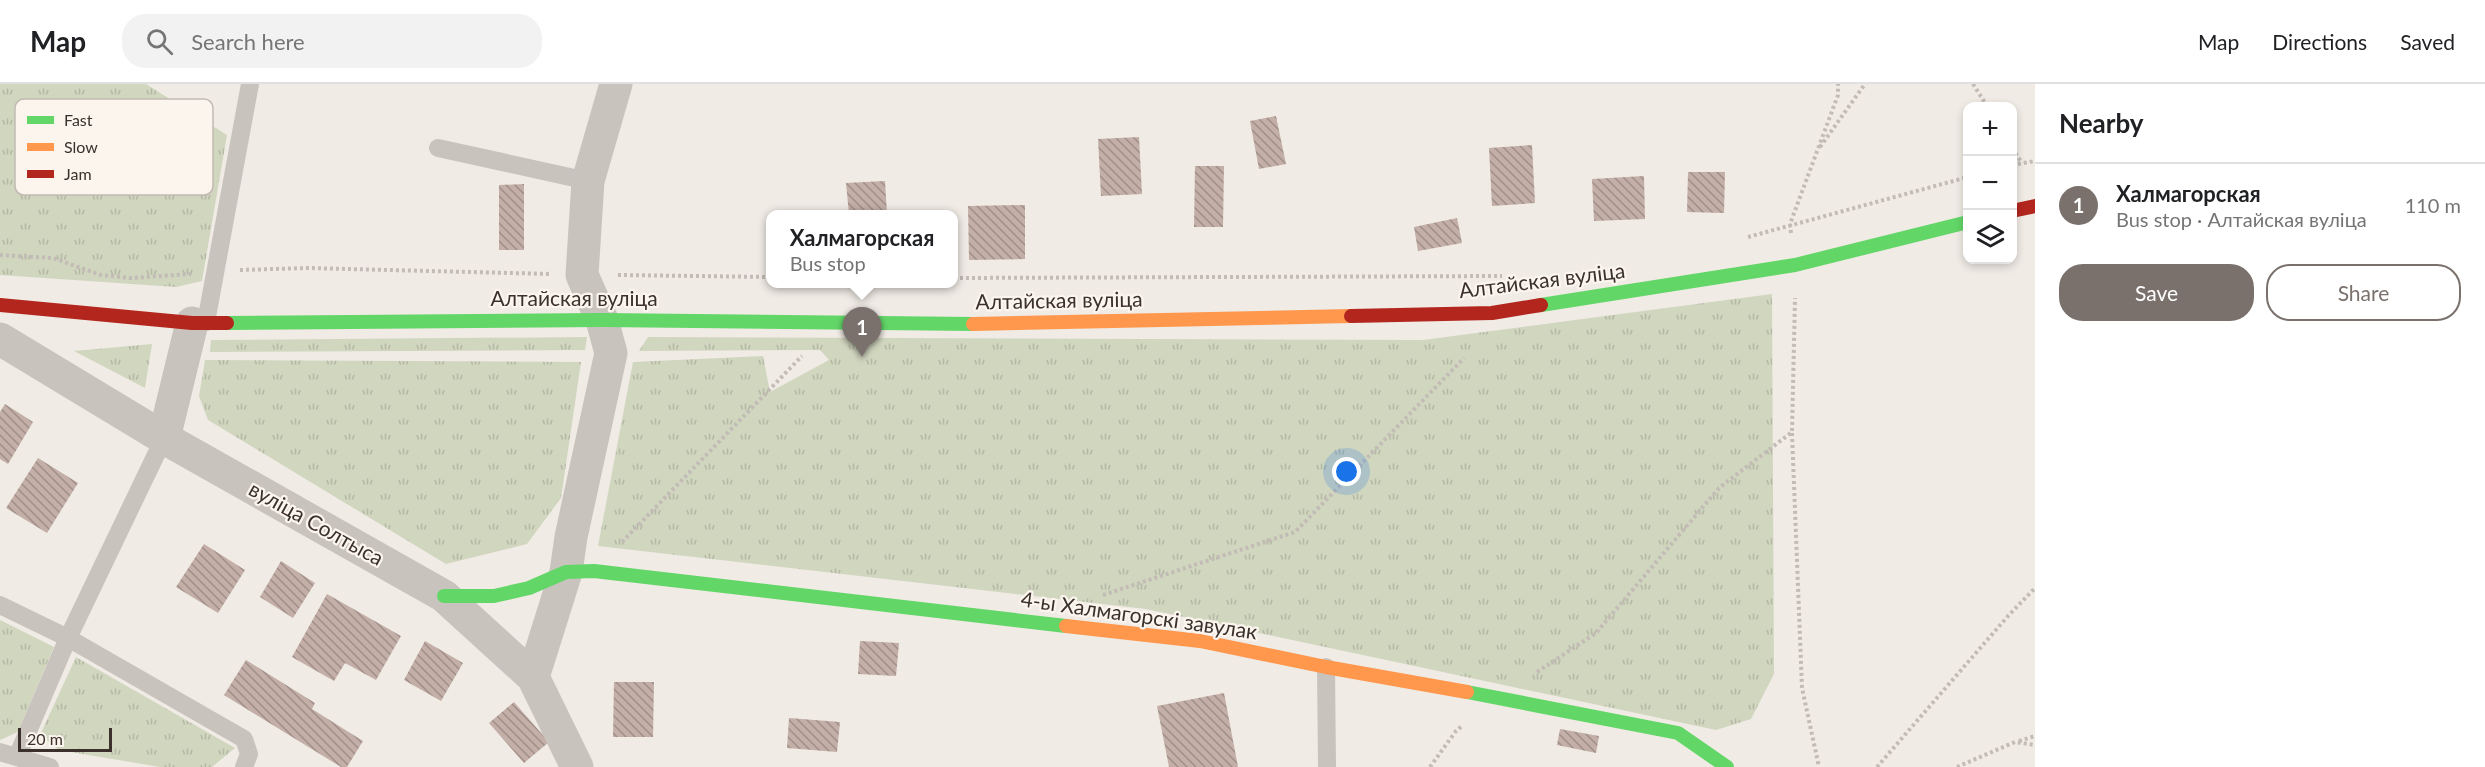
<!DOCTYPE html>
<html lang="en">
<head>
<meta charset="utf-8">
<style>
  body { margin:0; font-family:Lato,sans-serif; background:#f2f2f2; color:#202124 }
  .controls { position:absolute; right:18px; top:18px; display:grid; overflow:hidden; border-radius:12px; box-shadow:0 3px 9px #0003 }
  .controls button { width:54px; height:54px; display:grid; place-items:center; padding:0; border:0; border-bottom:2px solid #e0e0e0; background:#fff; color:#202124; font:30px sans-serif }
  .scale { position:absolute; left:18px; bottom:15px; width:94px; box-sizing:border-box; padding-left:6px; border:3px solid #3b302b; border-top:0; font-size:16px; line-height:21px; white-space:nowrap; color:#3b302b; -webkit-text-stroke:4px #fbf5ee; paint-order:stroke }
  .you { position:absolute; left:1347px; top:388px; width:21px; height:21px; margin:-15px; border:4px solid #fff; border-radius:50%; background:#1a73e8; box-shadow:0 0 0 9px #1a73e833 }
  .badge { display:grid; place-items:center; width:39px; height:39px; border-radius:50%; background:#7a716c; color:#fff; font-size:20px; font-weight:700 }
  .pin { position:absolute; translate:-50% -50px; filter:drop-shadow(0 2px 3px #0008) }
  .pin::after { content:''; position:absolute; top:32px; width:21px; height:18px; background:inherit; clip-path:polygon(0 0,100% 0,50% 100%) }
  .popup { position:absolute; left:766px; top:126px; width:192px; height:78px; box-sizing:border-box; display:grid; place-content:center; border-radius:12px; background:#fff; filter:drop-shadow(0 2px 4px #0005); font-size:20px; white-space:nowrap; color:#757577 }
  .popup b { font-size:22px; color:#202124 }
  .popup::after { content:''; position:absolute; left:50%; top:100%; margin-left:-12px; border:12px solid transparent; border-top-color:#fff }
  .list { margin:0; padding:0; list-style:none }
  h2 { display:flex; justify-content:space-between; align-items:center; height:78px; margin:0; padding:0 24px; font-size:26px }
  h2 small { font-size:20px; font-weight:400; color:#757577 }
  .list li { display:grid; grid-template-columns:39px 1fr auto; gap:18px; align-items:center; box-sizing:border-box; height:84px; padding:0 24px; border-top:2px solid #e0e0e0 }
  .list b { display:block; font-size:22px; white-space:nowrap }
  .list p { margin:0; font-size:20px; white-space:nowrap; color:#757577 }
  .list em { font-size:20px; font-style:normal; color:#757577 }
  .actions { display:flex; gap:12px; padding:18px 24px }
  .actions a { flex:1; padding:14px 0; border:2px solid #7a716c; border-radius:24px; text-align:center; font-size:21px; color:#7a716c }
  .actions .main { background:#7a716c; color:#fff }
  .icon { flex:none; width:33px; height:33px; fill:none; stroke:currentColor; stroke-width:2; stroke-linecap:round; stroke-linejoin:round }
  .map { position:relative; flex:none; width:2035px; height:683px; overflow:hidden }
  header { display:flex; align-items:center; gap:36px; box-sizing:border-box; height:84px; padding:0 30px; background:#fff; border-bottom:2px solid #e0e0e0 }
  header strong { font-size:28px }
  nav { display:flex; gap:33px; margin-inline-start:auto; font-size:21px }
  .search { width:420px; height:54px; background:#f2f2f2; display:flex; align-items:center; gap:15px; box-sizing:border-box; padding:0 21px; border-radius:24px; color:#757577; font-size:22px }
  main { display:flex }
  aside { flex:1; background:#fff }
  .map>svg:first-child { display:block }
</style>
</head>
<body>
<header>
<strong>Map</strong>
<div class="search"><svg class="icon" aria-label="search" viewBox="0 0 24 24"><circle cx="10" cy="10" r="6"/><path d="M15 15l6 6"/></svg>Search here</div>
<nav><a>Map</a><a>Directions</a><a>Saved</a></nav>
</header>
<main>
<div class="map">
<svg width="2035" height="683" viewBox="0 0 2035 683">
  <defs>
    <pattern id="grass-tufts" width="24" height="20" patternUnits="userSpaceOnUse" patternTransform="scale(1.5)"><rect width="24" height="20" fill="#d1d6bf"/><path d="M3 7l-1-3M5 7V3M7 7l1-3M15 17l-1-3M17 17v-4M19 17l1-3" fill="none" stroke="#b4b8a4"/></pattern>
    <pattern id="building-back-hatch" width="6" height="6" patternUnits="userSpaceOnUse" patternTransform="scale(1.5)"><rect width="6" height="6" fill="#c3afa7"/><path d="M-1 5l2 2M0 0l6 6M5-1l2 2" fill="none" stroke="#a08f88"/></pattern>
  </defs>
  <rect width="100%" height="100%" fill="#f0ebe5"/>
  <!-- grass -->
  <path fill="url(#grass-tufts)" d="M0 0H146L227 51 202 197 176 203 0 191Z
    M1772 210 1774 590 1751 635 1716 646 1146 525 598 462 633 278 763 272 770 308 829 276 820 266 639 267 648 253 1423 256Z
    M587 253 585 266 210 268 211 256Z
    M152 260 145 304 74 267Z
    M205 276 581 278 561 414 527 460 446 480 208 336 199 312Z
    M0 536 54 563 18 648 0 656Z
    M76 573 235 664 212 683H160L59 666 40 651Z"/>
  <!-- building -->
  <path fill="url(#building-back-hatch)" d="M1276 32 1286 80 1259 85 1250 37Z
    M1139 53 1142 110 1101 112 1098 55Z
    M1532 61 1535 119 1492 122 1489 64Z
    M1195 82H1224L1223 143H1194Z
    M1688 88H1725L1724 129 1687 128Z
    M1644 92 1645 135 1594 137 1592 95Z
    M885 97 887 130H849L846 99Z
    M524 100V166H499V101Z
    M1025 121V175L969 176 968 122Z
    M1457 134 1462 159 1418 167 1414 143Z
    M5 320 33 338 8 380 0 375V328Z
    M38 374 78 399 47 449 6 424Z
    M204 460 245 486 218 529 176 503Z
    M281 477 315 499 293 534 260 513Z
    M327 510 401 552 376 596 345 579 334 597 292 573Z
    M425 557 463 579 441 617 404 596Z
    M860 557 899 559 896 592 858 590Z
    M246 576 315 619 312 625 363 657 347 683H341L224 611Z
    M614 598H654L653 653H613Z
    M1224 609 1238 683H1169L1157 622Z
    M514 618 549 658 524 679 489 639Z
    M789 634 840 638 837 668 787 664Z
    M1560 645 1599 652 1596 669 1557 661Z"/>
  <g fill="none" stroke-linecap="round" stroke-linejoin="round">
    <!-- path -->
    <path stroke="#c2bbb6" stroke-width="4" stroke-dasharray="3 3" stroke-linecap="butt" d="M1973 0 1987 22
      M1820 63 1865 0
      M2012 64 2022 79
      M2012 81 2035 77
      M1791 149 1790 140 1838 11V0
      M1748 153 1968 93
      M0 171 53 174 101 191 131 194 191 190
      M240 186 308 184 551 190
      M618 191 770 193
      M954 194 1502 192
      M1792 349 1802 604 1819 683
      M622 458 802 272
      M1103 511 1295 448 1464 274
      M1537 588 1596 549 1719 404 1792 348 1795 214
      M2019 657 2035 652
      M1430 683 1456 647 1463 641
      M1877 683 2008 532 2035 504
      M1957 683 2015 658 2035 661"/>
    <!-- lane -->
    <path stroke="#c9c3be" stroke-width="18" d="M438 64 588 97
      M206 238 250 0
      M0 521 68 554 244 655 249 670 244 683
      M1326 583 1327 683
      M0 668 50 683
      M17 673 68 554 164 354"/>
    <!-- street -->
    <path stroke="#c9c3be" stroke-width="33" d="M0 255 164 354 444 512 533 593 577 683
      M164 354 192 239
      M533 593 566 488 571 453 611 269 602 236 582 191 588 97 616 0"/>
    <!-- fast -->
    <path stroke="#63d668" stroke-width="14" d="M1541 221 1795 181 1968 138
      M227 239 602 236 973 240
      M444 512H494L529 504 566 488 594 487 1066 542
      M1467 608 1678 649 1727 683"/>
    <!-- slow -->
    <path stroke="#ff974d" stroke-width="14" d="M973 240 1351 232
      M1066 542 1200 557 1326 583 1467 608"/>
    <!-- jam -->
    <path stroke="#b3261e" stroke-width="14" d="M2012 127 2035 122
      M0 221 192 239H227
      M1351 232 1492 229 1541 221"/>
  </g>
  <g text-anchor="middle" stroke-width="4.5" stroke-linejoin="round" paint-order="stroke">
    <!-- street labels -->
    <g font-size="21" fill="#3b302b" stroke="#fbf5ee">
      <text transform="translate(1542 197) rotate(-7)" y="7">Алтайская вуліца</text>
      <text x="574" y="222">Алтайская вуліца</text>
      <text transform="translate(1059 217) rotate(-1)" y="7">Алтайская вуліца</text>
      <text transform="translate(316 440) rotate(29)" y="7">вуліца Солтыса</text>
      <text transform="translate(1139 532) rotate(8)" y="7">4-ы Халмагорскі завулак</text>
    </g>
  </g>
  <!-- legend -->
  <rect x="15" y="15" width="198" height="96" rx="9" fill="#fbf5ee" stroke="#c1bab4" stroke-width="1.5"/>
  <rect x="27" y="32" width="27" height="8" fill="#63d668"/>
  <rect x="27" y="59" width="27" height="8" fill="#ff974d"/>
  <rect x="27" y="86" width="27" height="8" fill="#b3261e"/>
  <g font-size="16" fill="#3b302b">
    <text x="64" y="42">Fast</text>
    <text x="64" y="69">Slow</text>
    <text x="64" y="96">Jam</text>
  </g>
</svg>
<div class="controls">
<button>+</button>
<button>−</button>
<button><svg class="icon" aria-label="layers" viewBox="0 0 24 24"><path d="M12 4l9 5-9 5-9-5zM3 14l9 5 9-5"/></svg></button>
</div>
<div class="scale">20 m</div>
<div class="you"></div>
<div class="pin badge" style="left:862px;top:273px">1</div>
<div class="popup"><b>Халмагорская</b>Bus stop</div>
</div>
<aside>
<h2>Nearby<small></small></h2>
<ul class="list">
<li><span class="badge">1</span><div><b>Халмагорская</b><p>Bus stop · Алтайская вуліца</p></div><em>110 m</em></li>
</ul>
<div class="actions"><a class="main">Save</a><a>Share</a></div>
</aside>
</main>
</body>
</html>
